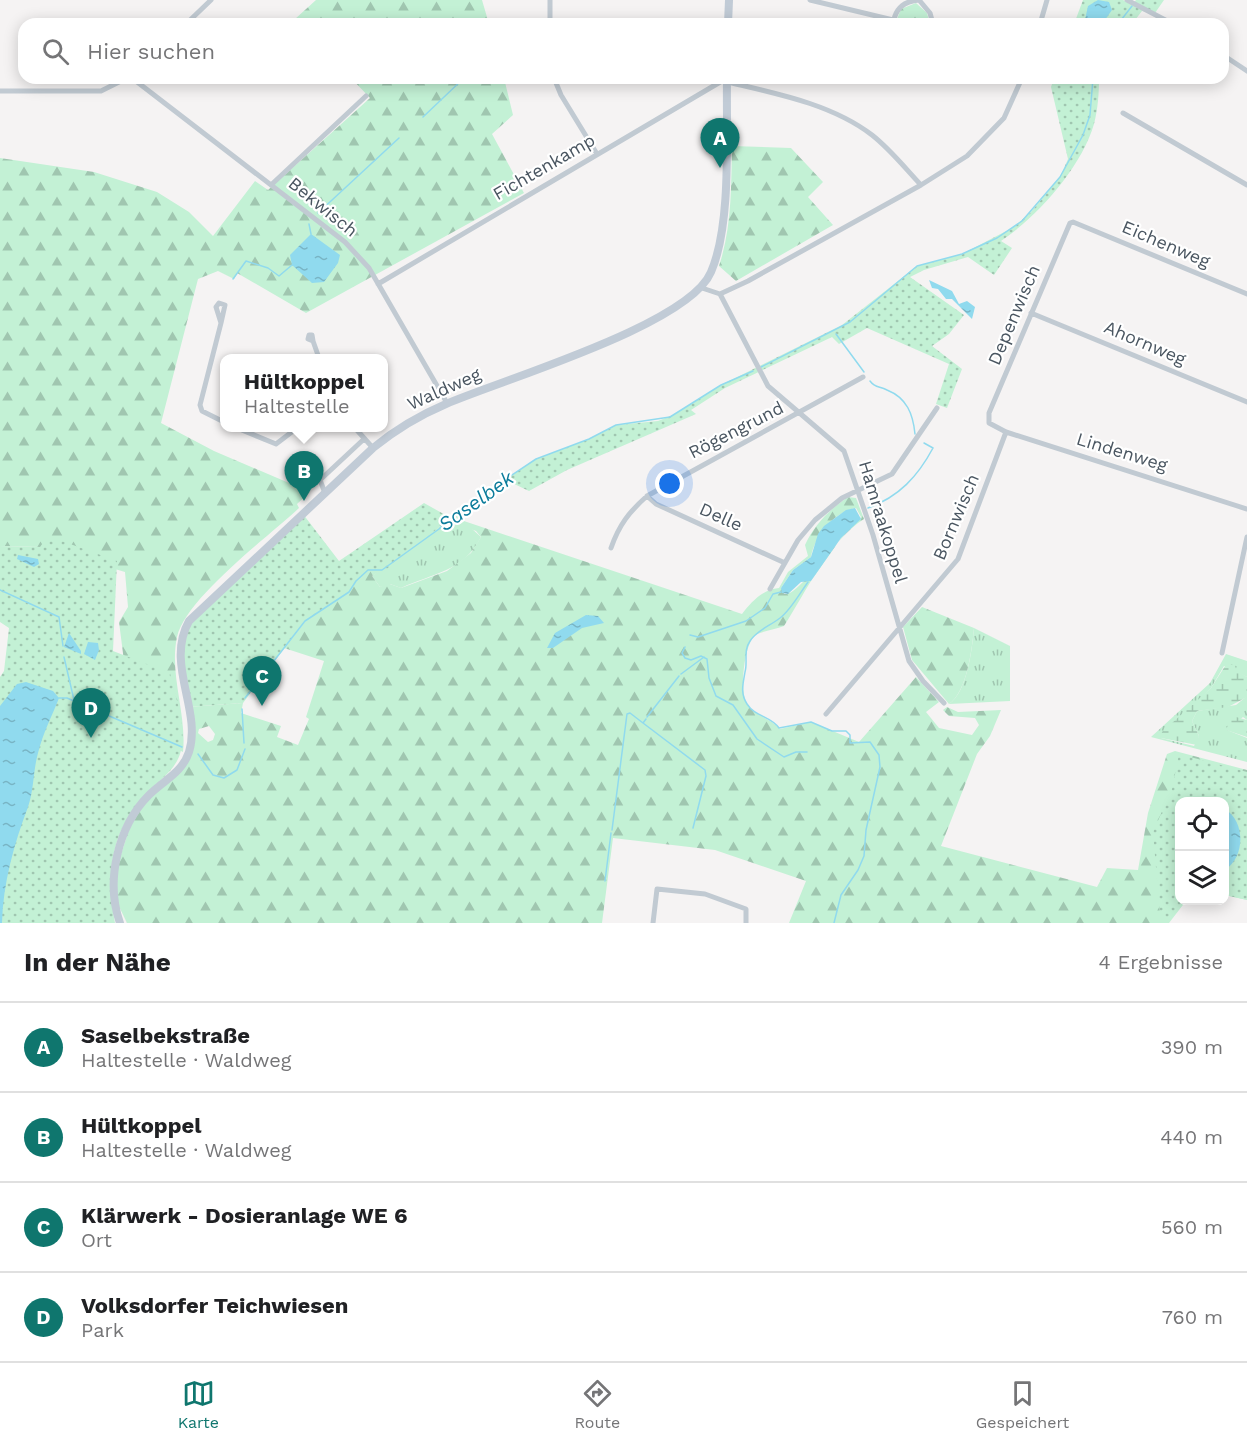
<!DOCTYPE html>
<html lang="de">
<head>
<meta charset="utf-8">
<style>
  body { margin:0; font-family:"Work Sans",sans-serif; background:#f6f6f6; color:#202124 }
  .controls { position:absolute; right:18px; bottom:18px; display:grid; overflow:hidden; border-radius:12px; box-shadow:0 3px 15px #0003 }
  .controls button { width:54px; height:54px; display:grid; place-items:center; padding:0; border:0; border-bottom:2px solid #e0e0e0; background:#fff; color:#202124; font:30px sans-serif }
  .you { position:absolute; left:670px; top:484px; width:21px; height:21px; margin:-15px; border:4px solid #fff; border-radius:50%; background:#1a73e8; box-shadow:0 0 0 9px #1a73e833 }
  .badge { display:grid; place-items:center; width:39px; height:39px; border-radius:50%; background:#0f766e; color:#fff; font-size:20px; font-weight:700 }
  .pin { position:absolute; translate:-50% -50px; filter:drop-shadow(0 2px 3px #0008) }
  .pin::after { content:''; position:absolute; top:32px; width:21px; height:18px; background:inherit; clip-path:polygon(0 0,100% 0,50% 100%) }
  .popup { position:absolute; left:220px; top:354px; width:168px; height:78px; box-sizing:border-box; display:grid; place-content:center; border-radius:12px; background:#fff; filter:drop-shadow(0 2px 4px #0005); font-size:20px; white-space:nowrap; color:#757577 }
  .popup b { font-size:22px; color:#202124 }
  .popup::after { content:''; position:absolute; left:50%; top:100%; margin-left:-12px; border:12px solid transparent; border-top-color:#fff }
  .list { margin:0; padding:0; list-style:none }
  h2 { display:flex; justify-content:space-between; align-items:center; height:78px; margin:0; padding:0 24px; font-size:26px }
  h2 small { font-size:20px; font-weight:400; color:#757577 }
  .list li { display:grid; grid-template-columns:39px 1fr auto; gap:18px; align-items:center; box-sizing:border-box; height:90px; padding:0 24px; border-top:2px solid #e0e0e0 }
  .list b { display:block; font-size:22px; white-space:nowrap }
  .list p { margin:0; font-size:20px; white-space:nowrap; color:#757577 }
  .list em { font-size:20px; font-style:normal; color:#757577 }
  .icon { flex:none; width:33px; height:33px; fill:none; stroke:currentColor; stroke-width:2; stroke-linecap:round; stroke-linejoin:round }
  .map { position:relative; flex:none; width:1247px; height:923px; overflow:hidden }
  .search { position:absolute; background:#fff; box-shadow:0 3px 15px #0003; left:18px; right:18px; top:18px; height:66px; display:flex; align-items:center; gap:15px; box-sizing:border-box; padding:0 21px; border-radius:18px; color:#757577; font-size:22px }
  .sheet { height:438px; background:#fff }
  nav { display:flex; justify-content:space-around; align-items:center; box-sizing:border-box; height:84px; border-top:2px solid #e0e0e0; background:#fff; font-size:16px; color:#757577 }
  nav a { display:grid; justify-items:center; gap:3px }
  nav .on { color:#0f766e }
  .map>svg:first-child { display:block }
</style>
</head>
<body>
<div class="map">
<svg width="1247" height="923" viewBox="0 0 1247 923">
  <defs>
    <pattern id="grass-tufts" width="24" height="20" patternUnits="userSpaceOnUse" patternTransform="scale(1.5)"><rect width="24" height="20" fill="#c3f1d5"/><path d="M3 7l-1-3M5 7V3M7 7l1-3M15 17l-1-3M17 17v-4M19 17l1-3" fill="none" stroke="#a0c6b0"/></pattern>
    <pattern id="forest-firs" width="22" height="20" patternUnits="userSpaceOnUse" patternTransform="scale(1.5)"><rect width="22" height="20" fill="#c3f1d5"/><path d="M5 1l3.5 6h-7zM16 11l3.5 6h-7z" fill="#a0c6b0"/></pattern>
    <pattern id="wetland-marsh" width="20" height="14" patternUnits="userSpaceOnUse" patternTransform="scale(1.5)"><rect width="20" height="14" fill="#c3f1d5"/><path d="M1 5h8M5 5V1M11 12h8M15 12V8" fill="none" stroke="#a0c6b0"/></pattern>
    <pattern id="park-dots" width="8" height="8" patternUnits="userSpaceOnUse" patternTransform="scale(1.5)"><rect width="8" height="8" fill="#c3f1d5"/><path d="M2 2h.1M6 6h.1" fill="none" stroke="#a0c6b0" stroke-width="1.8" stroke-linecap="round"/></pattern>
    <pattern id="water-ripples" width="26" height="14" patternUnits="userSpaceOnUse" patternTransform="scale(1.5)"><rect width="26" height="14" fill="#90daee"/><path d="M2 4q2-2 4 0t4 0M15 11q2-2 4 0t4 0" fill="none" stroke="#78b4c4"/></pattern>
  </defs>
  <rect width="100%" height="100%" fill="#f5f3f3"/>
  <!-- grass -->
  <path fill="url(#grass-tufts)" d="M452 522 471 528 481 537C463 572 433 573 401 588L390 584 380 587 372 576 443 524Z
    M974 628 1010 646V701L949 704C967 692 972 650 974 628Z
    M1226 654 1247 661V677L1224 666 1211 688 1161 738 1194 746 1199 736 1192 721 1197 711 1236 705 1247 696V720L1243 717 1227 730 1247 738V762L1151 737 1210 683Z"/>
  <!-- forest -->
  <path fill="url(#forest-firs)" fill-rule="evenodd" d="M316 0H482L489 24H300L295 19Z
    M916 3 927 13 930 24H895L901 9Z
    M351 78H504L513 115 492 134 524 193 306 313 237 273 234 279 218 271 198 279 161 423 214 451 310 492 297 504 299 508C268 537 186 598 177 637 169 674 187 714 183 752L125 723V669L119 622 128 607 125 572 41 547 0 546V158L94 172 157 192 189 212 213 236 255 181 268 190 370 98Z
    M732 146 791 148 823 182 808 197 833 225 736 281 719 266C732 227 731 187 732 146Z
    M848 497 856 498 864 519C830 540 806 592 784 626 776 629 764 631 757 634 744 640 739 692 747 704 755 716 771 719 780 729L811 722 859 742 916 677 939 702 926 712 939 728 972 735 979 725 975 718 949 716 943 710 947 707 958 712 1001 710 990 736 977 754 941 846 1097 887 1107 868 1138 870 1148 813 1167 754 1175 751 1247 770V900L1225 895 1224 802H1180V900L1186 901 1169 923H785H789L806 881 715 850 613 838 602 923H127L113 894 114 876 134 814 188 755V707L243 703 241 713 281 726 277 737 298 745 309 719 306 717 324 661 284 648 308 618 349 592 356 581 369 569 382 570 372 576 380 587 387 583 401 588 447 571 471 553 481 537 476 531 452 522 455 518 742 614C751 602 763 589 779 588L788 572 808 556 805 545C814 525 830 509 848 497ZM856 508 861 517 841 538 811 581 807 579C800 583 793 595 784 594L781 588 793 570 811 557C815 535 834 512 856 508ZM209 726 215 734 213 740 208 742 198 733 199 729Z
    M922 607 974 628C972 649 967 692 949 704L912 660 903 627Z"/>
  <!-- wetland -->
  <path fill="url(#wetland-marsh)" d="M327 216a8 8 0 1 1 16 0a8 8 0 1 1-16 0Z
    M1227 663 1235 666 1237 671 1247 677V697L1228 707 1197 711 1192 721 1199 736 1197 745 1161 738 1162 732 1211 688Z
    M1236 717 1247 720V737L1226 730 1230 720Z"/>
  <!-- park -->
  <path fill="url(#park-dots)" d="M1083 0H1123L1132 5 1136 0H1164L1155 13 1142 11 1132 24H1074Z
    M1054 78H1099C1099 93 1098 109 1094 124 1081 168 1038 216 1001 241L1012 248 994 275 968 257 924 270 910 277 964 315 949 334 932 346 962 369 947 408 936 404 949 364 867 328 839 344 832 337 725 388 691 410 696 414 567 470 529 491 510 482 451 523 443 524 386 570H368L356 581 349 592 305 621 243 703 188 707 181 665 185 628 303 514 339 561 424 503 449 517 536 459 589 439 616 425 658 421 673 415 721 385 842 325 917 266 962 254 1012 228 1030 213 1060 177 1068 159 1051 87Z
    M45 540 62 541 117 561 113 651 170 673C175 697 188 729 180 754 174 772 158 781 145 795 110 832 106 876 115 923H0V677L4 671 9 628 0 622V546L40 547Z
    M1179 754 1247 772V900L1225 895 1224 802H1180V900L1186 901 1170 918 1160 915 1153 832 1172 789Z"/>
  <!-- water -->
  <path fill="url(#water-ripples)" d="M1098 0 1109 2 1112 10 1102 24H1084L1088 6Z
    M311 234 340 255 338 263 324 282 312 283 292 265 290 255Z
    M929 280 952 291 959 304 967 301 975 307 972 319 952 299H946L938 289 932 288Z
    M855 508 861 519 841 538 811 581 801 582 788 594 782 593 781 588 793 570 811 557 818 534 824 526 846 510Z
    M18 555 38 559 39 564 34 567 17 559Z
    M586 615 598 616 604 623 582 628 553 648H547L555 633Z
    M69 633 81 651V654L64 647Z
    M88 642 98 643 99 650 95 660 84 654Z
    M26 682 53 691 59 698C52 716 43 733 38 753 33 771 34 790 28 807 14 844 3 883 2 923H0V706L17 684Z
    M1225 809C1246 822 1245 857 1225 870Z"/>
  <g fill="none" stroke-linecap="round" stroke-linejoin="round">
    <!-- stream -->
    <path stroke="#90daee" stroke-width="1.5" d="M1118 24 1132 6
      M423 117 464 78
      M318 213 399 138
      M309 224 311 234
      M233 279 246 261 268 268 279 276 292 265
      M836 334 864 372
      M761 367 850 322 917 266 962 254 997 238 1022 221 1060 177 1083 135 1090 115 1093 78
      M870 381C875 388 879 386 887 390 907 398 913 414 915 434
      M868 508C899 497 918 476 933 448L924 443
      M808 582C800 593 790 611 780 618 770 626 757 630 750 641 743 651 748 662 745 672 743 684 740 693 747 704 755 717 771 716 779 728L811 722 832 731H846L850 735V743L870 742 879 755 880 767 866 830 864 856 858 870 841 895 834 923
      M0 590 59 617 63 646
      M690 635 698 637 746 621 765 608 773 594 781 592
      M685 647 682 653 685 658 691 660 701 656 707 659 709 678 716 696 733 705 757 739 784 757 796 752H807
      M64 657 74 700
      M681 674 704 657
      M59 698H67L182 747
      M245 698 305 621 349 592 356 581 368 570H382L439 529 456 512 536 459 589 439 616 425 670 417 721 385 753 371
      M242 709 244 743
      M647 717 679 676
      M646 719 643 723 705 770 706 776 693 828
      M198 754 213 775 224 778 237 770 245 749
      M612 830 627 714 630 713 643 723
      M605 881 611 833"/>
    <!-- minor -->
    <path stroke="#c1cad2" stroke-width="5" d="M810 0 893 20
      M1127 0 1173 24
      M186 24 211 0
      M550 24V0
      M893 24C895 9 904 1 919 0L930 13 933 24
      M1040 24 1047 0
      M1223 55 1247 71
      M132 78 345 242 369 268 447 403
      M554 78 561 95 597 154
      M0 91H101L127 78
      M1123 113 1247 185
      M271 185 366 96
      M378 284 727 78 732 83C779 94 833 105 872 135 890 149 905 168 921 185
      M702 288 720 294 748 281 921 185 967 156 1004 118 1022 78
      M720 294 768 386 844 451 873 535 909 661 923 681 944 703
      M1247 294 1073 222 1070 223 989 413V423L1006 432 1247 509
      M219 303 225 305 221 323 216 307Z
      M1031 313 1247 402
      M221 323 200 405 202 411 224 422
      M309 335H312L313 341 308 339Z
      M313 341 319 358
      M237 428 276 444 297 428
      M355 428 373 448
      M325 493 320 480 364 439
      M647 496 656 504 785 563
      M611 548C619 525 629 512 647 496L863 377
      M770 589 798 540 815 520 842 498 892 474 937 408
      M1222 653 1247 537
      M826 714 958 559 1006 432
      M653 923 657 889 705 894 746 909V923"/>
    <!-- secondary -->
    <path stroke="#c1cbd6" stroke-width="8" d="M728 24 729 0
      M120 923C105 881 118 826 149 795 164 780 182 773 189 752 202 710 165 664 189 621L373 448C395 430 420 415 446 404 504 379 689 325 711 272 732 224 726 132 727 78"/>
  </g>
  <g text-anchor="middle" stroke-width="4.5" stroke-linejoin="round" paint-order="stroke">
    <!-- street labels -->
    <g font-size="18" fill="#4a5661" stroke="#fff">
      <text transform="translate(544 167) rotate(-30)" y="6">Fichtenkamp</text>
      <text transform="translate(323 207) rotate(39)" y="6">Bekwisch</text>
      <text transform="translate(1166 244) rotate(23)" y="6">Eichenweg</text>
      <text transform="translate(1014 315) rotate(-67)" y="6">Depenwisch</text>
      <text transform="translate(1145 343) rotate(23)" y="6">Ahornweg</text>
      <text transform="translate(444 389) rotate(-24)" y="6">Waldweg</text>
      <text transform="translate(736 430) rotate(-27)" y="6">Rögengrund</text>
      <text transform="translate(1122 452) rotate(17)" y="6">Lindenweg</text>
      <text transform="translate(721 517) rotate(24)" y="6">Delle</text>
      <text transform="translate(956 517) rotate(-67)" y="6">Bornwisch</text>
      <text transform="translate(883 522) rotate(73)" y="6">Hamraakoppel</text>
    </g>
    <!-- water labels -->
    <g font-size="20" font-style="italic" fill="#0c7c9b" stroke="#fff">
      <text transform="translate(476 501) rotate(-36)" y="7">Saselbek</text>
    </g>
  </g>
</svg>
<div class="controls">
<button><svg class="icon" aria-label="locate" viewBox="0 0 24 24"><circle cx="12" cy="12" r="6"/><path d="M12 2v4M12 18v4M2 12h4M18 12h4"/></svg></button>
<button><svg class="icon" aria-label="layers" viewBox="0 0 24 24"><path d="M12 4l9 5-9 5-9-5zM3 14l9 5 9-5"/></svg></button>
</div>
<div class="you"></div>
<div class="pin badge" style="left:720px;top:168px">A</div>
<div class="pin badge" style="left:304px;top:501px">B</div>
<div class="popup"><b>Hültkoppel</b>Haltestelle</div>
<div class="pin badge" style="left:262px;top:706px">C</div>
<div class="pin badge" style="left:91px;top:738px">D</div>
<div class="search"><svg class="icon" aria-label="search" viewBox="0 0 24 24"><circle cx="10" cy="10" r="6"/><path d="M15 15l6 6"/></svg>Hier suchen</div>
</div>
<section class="sheet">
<h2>In der Nähe<small>4 Ergebnisse</small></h2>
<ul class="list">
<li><span class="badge">A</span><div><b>Saselbekstraße</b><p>Haltestelle · Waldweg</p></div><em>390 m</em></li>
<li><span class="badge">B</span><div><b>Hültkoppel</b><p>Haltestelle · Waldweg</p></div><em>440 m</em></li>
<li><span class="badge">C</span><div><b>Klärwerk - Dosieranlage WE 6</b><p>Ort</p></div><em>560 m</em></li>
<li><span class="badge">D</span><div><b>Volksdorfer Teichwiesen</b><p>Park</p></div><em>760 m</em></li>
</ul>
</section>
<nav>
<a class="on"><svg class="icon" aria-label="map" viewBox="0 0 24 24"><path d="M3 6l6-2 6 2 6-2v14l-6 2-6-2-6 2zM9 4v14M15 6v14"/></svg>Karte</a>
<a><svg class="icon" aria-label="directions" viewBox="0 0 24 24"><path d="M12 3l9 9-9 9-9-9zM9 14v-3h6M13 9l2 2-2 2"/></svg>Route</a>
<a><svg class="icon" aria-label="saved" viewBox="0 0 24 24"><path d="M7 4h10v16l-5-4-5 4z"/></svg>Gespeichert</a>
</nav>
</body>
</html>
